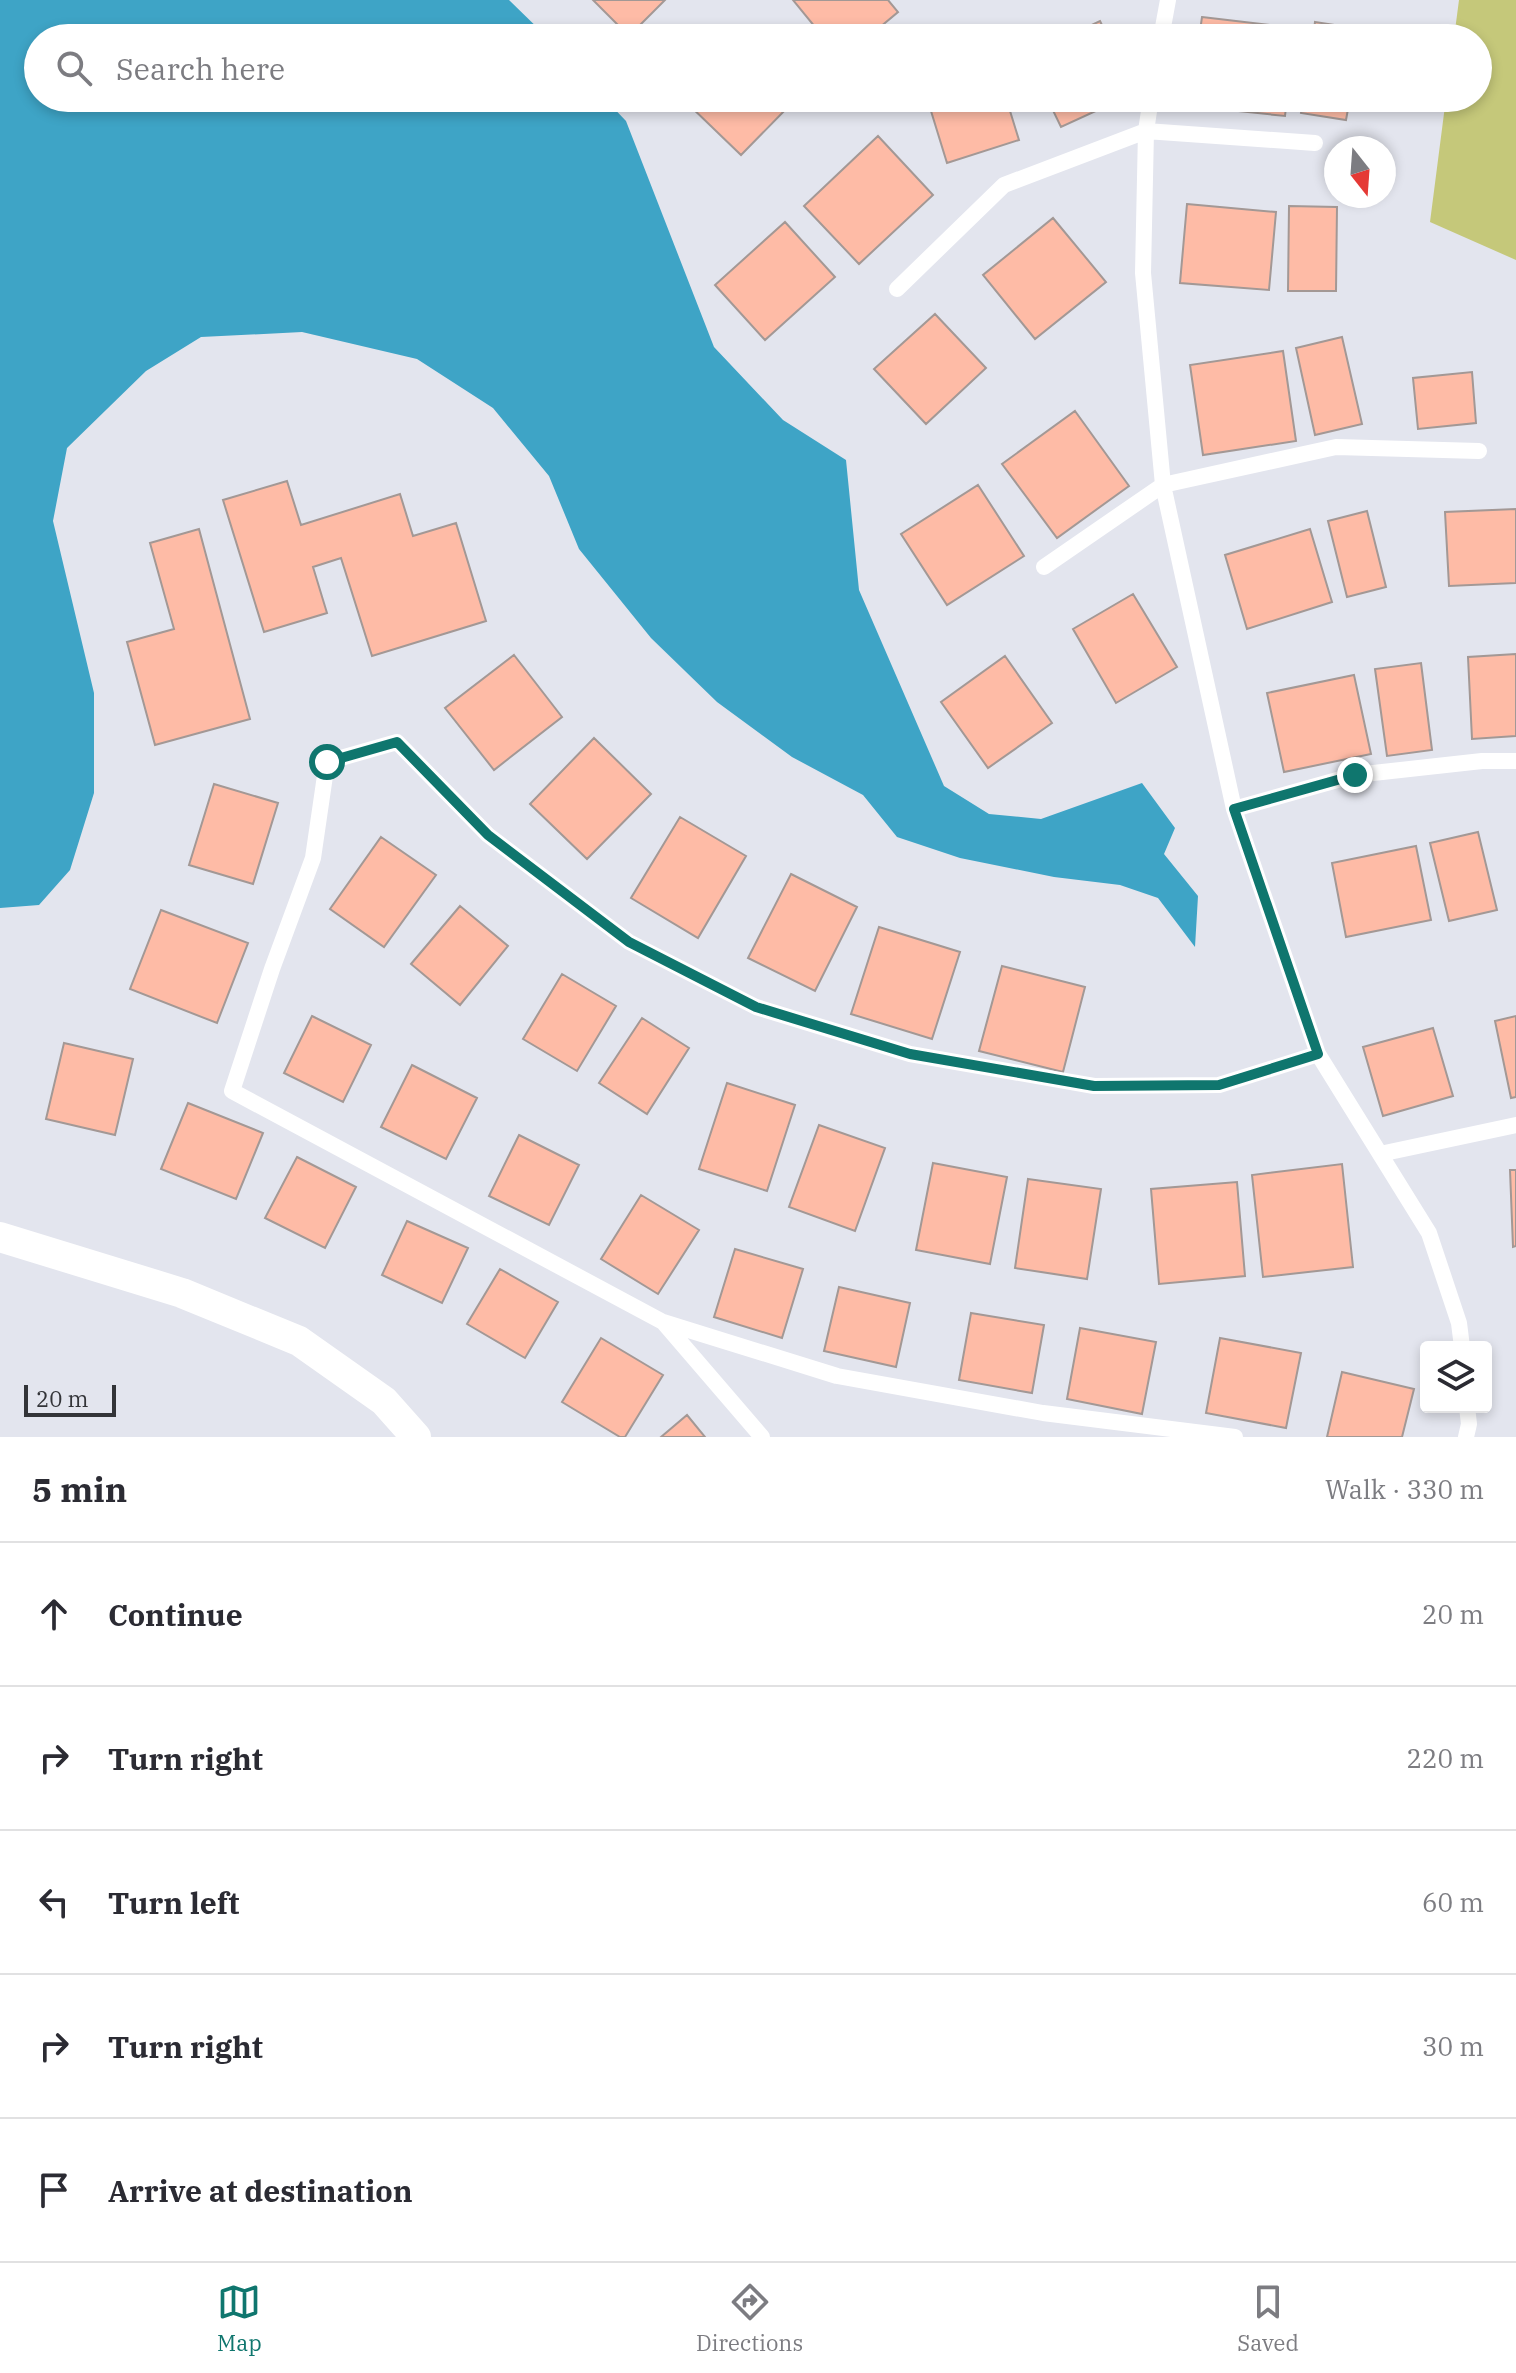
<!DOCTYPE html>
<html lang="en">
<head>
<meta charset="utf-8">
<style>
  body { margin:0; font-family:"IBM Plex Serif",serif; background:#f2f2f3; color:#2b2b33 }
  .controls { position:absolute; right:24px; bottom:24px; display:grid; overflow:hidden; border-radius:8px; box-shadow:0 4px 12px #0003 }
  .controls button { width:72px; height:72px; display:grid; place-items:center; padding:0; border:0; border-bottom:2px solid #e1e1e2; background:#fff; color:#2b2b33; font:40px sans-serif }
  .compass { position:absolute; left:1324px; top:136px; width:72px; height:72px; border-radius:50%; background:#fff; box-shadow:0 4px 12px #0003; rotate:163deg }
  .scale { position:absolute; left:24px; bottom:20px; width:92px; box-sizing:border-box; padding-left:8px; border:4px solid #333438; border-top:0; font-size:22px; line-height:28px; white-space:nowrap; color:#333438; -webkit-text-stroke:6px #e3e5ee; paint-order:stroke }
  .stop { position:absolute; width:24px; height:24px; margin:-18px; border:6px solid #0f766e; border-radius:50%; background:#fff }
  .stop.end { background:#0f766e; border-color:#fff; box-shadow:0 2px 8px #0008 }
  .list { margin:0; padding:0; list-style:none }
  h2 { display:flex; justify-content:space-between; align-items:center; height:104px; margin:0; padding:0 32px; font-size:34px }
  h2 small { font-size:26px; font-weight:400; color:#7c7c81 }
  .list li { display:grid; grid-template-columns:52px 1fr auto; gap:24px; align-items:center; box-sizing:border-box; height:144px; padding:0 32px; border-top:2px solid #e1e1e2 }
  .list b { display:block; font-size:30px; white-space:nowrap }
  .list em { font-size:26px; font-style:normal; color:#7c7c81 }
  .icon { flex:none; width:44px; height:44px; fill:none; stroke:currentColor; stroke-width:2; stroke-linecap:round; stroke-linejoin:round }
  .map { position:relative; flex:none; width:1516px; height:1437px; overflow:hidden }
  .search { position:absolute; background:#fff; box-shadow:0 4px 12px #0003; left:24px; right:24px; top:24px; height:88px; display:flex; align-items:center; gap:20px; box-sizing:border-box; padding:0 28px; border-radius:44px; color:#7c7c81; font-size:30px }
  .sheet { height:824px; background:#fff }
  nav { display:flex; justify-content:space-around; align-items:center; box-sizing:border-box; height:112px; border-top:2px solid #e1e1e2; background:#fff; font-size:22px; color:#7c7c81 }
  nav a { display:grid; justify-items:center; gap:4px }
  nav .on { color:#0f766e }
  .map>svg:first-child { display:block }
</style>
</head>
<body>
<div class="map">
<svg width="1516" height="1437" viewBox="0 0 1516 1437">
  <rect width="100%" height="100%" fill="#e3e5ee"/>
  <!-- green -->
  <path fill="#c5c87a" d="M1459 0H1516V260L1430 222 1446 98H1478V38H1454Z"/>
  <!-- water -->
  <path fill="#3ea4c6" d="M0 0H509L548 38H38V98H604L626 121 714 347 783 420 846 460 859 590 944 786 989 814 1041 819 1142 783 1175 828 1164 854 1198 896 1195 947 1158 898 1120 885 1054 877 960 858 897 837 863 795 792 757 717 702 651 638 579 549 549 476 493 408 417 359 302 332 201 337 146 371 67 448 53 521 94 693V793L70 870 39 905 0 908Z"/>
  <!-- building -->
  <path fill="#febba6" stroke="#a39895" stroke-width="2" d="M593 0H665L629 36Z
    M793 0H888L898 12 867 38H824Z
    M1202 17 1295 28 1294 38H1199Z
    M1100 21 1108 38H1064Z
    M1315 22 1361 29 1360 38H1313Z
    M692 98H785L791 104 741 155 687 103Z
    M927 98H1006L1019 140 947 163Z
    M1047 98H1124L1061 127Z
    M1192 98H1287L1285 116 1191 106Z
    M1303 98H1350L1346 120 1301 113Z
    M878 136 933 195 859 264 804 206Z
    M1187 204 1276 212 1269 290 1180 283Z
    M1289 206 1337 207 1336 291H1288Z
    M1053 218 1106 282 1035 339 983 275Z
    M785 222 835 277 765 340 715 285Z
    M935 314 986 368 926 424 874 369Z
    M1342 337 1362 424 1315 435 1296 348Z
    M1283 351 1296 441 1203 455 1190 365Z
    M1472 372 1476 423 1418 429 1413 378Z
    M1075 411 1129 486 1057 538 1002 464Z
    M287 481 301 525 400 494 413 536 456 523 486 621 372 656 341 558 313 567 327 613 264 632 223 500Z
    M978 485 1024 556 947 605 901 534Z
    M1516 509V583L1449 586 1445 512Z
    M1367 511 1386 587 1347 597 1328 521Z
    M199 529 250 719 155 745 127 642 174 629 150 543Z
    M1310 529 1332 602 1247 629 1225 555Z
    M1133 594 1177 667 1116 703 1073 629Z
    M1516 654V736L1472 739 1468 657Z
    M514 655 562 717 494 770 445 708Z
    M1005 656 1052 723 988 768 941 702Z
    M1421 663 1432 750 1387 756 1375 669Z
    M1354 675 1371 754 1284 772 1267 693Z
    M594 738 651 794 587 859 530 804Z
    M214 784 278 803 253 884 189 865Z
    M680 817 746 856 698 938 631 898Z
    M1478 832 1497 910 1449 921 1430 843Z
    M381 837 436 875 384 947 330 909Z
    M1416 846 1431 920 1346 937 1332 863Z
    M791 874 857 907 815 991 748 958Z
    M460 906 508 946 460 1005 411 964Z
    M161 910 248 943 217 1023 130 989Z
    M879 927 960 952 932 1039 851 1014Z
    M1002 966 1085 987 1063 1072 979 1051Z
    M562 974 616 1006 577 1071 523 1039Z
    M312 1016 371 1045 343 1102 284 1073Z
    M1516 1016V1097L1511 1098 1495 1021Z
    M642 1018 689 1048 647 1114 599 1083Z
    M1433 1028 1453 1096 1383 1116 1363 1047Z
    M64 1043 133 1059 115 1135 46 1119Z
    M412 1065 477 1098 446 1159 381 1127Z
    M727 1083 795 1105 767 1191 699 1169Z
    M188 1103 263 1133 236 1199 161 1169Z
    M819 1125 885 1148 855 1231 789 1207Z
    M519 1135 579 1165 549 1225 489 1196Z
    M297 1157 356 1187 325 1248 265 1218Z
    M933 1163 1007 1177 990 1264 916 1250Z
    M1342 1164 1353 1267 1263 1277 1252 1175Z
    M1510 1170H1516V1246L1513 1247Z
    M1028 1179 1101 1189 1087 1279 1015 1268Z
    M1237 1182 1245 1276 1159 1284 1151 1189Z
    M641 1195 699 1230 658 1294 601 1259Z
    M407 1221 468 1248 442 1303 382 1275Z
    M735 1249 803 1269 782 1338 714 1317Z
    M500 1269 558 1302 525 1358 467 1324Z
    M839 1287 910 1303 896 1367 824 1351Z
    M971 1313 1044 1325 1032 1393 959 1380Z
    M1080 1328 1156 1342 1142 1414 1067 1399Z
    M601 1338 663 1375 625 1437H620L562 1402Z
    M1220 1338 1301 1353 1286 1428 1206 1413Z
    M1342 1372 1414 1389 1402 1437H1327Z
    M687 1415 705 1437H661Z"/>
  <g fill="none" stroke-linecap="round" stroke-linejoin="round">
    <!-- lane -->
    <path stroke="#fff" stroke-width="16" d="M1161 38 1168 0
      M1151 98 1146 131 1143 273 1163 485 1234 809 1318 1054 1429 1233 1459 1323 1462 1347
      M897 289 1004 185 1146 131 1315 143
      M1044 567 1163 485 1336 447 1479 451
      M1234 809 1355 775 1482 761H1516
      M1380 1154 1516 1125
      M664 1323 762 1437
      M1235 1437 1043 1413 837 1376 663 1322 232 1091 272 969 313 858 327 762 397 742 488 835 629 942 756 1007 910 1054 1094 1086 1219 1085 1318 1054
      M1466 1437 1469 1424 1467 1407"/>
    <!-- street -->
    <path stroke="#fff" stroke-width="30" d="M0 1237 182 1293 299 1341 384 1401 416 1437"/>
  </g>
  <g fill="none" stroke-linecap="round" stroke-linejoin="round">
    <!-- route -->
    <path stroke="#0f766e" stroke-width="10" d="M327 762 397 742 488 835 629 942 756 1007 910 1054 1094 1086 1219 1085 1318 1054 1234 809 1355 775"/>
  </g>
</svg>
<div class="controls">
<button><svg class="icon" aria-label="layers" viewBox="0 0 24 24"><path d="M12 4l9 5-9 5-9-5zM3 14l9 5 9-5"/></svg></button>
</div>
<svg class="compass" viewBox="-18 -18 36 36"><path d="M0-13l5 13h-10z" fill="#e53935"/><path d="M0 13l5-13h-10z" fill="#7c7c81"/></svg>
<div class="scale">20 m</div>
<div class="stop" style="left:327px;top:762px"></div>
<div class="stop end" style="left:1355px;top:775px"></div>
<div class="search"><svg class="icon" aria-label="search" viewBox="0 0 24 24"><circle cx="10" cy="10" r="6"/><path d="M15 15l6 6"/></svg>Search here</div>
</div>
<section class="sheet">
<h2>5 min<small>Walk · 330 m</small></h2>
<ul class="list">
<li><svg class="icon" aria-label="ahead" viewBox="0 0 24 24"><path d="M12 20V5M6 11l6-6 6 6"/></svg><div><b>Continue</b></div><em>20 m</em></li>
<li><svg class="icon" aria-label="right" viewBox="0 0 24 24"><path d="M7 20v-9h11M14 6l5 5-5 5"/></svg><div><b>Turn right</b></div><em>220 m</em></li>
<li><svg class="icon" aria-label="left" viewBox="0 0 24 24"><path d="M17 20v-9H6M10 6l-5 5 5 5"/></svg><div><b>Turn left</b></div><em>60 m</em></li>
<li><svg class="icon" aria-label="right" viewBox="0 0 24 24"><path d="M7 20v-9h11M14 6l5 5-5 5"/></svg><div><b>Turn right</b></div><em>30 m</em></li>
<li><svg class="icon" aria-label="arrive" viewBox="0 0 24 24"><path d="M6 21V4h12l-3 4 3 4H6"/></svg><div><b>Arrive at destination</b></div></li>
</ul>
</section>
<nav>
<a class="on"><svg class="icon" aria-label="map" viewBox="0 0 24 24"><path d="M3 6l6-2 6 2 6-2v14l-6 2-6-2-6 2zM9 4v14M15 6v14"/></svg>Map</a>
<a><svg class="icon" aria-label="directions" viewBox="0 0 24 24"><path d="M12 3l9 9-9 9-9-9zM9 14v-3h6M13 9l2 2-2 2"/></svg>Directions</a>
<a><svg class="icon" aria-label="saved" viewBox="0 0 24 24"><path d="M7 4h10v16l-5-4-5 4z"/></svg>Saved</a>
</nav>
</body>
</html>
